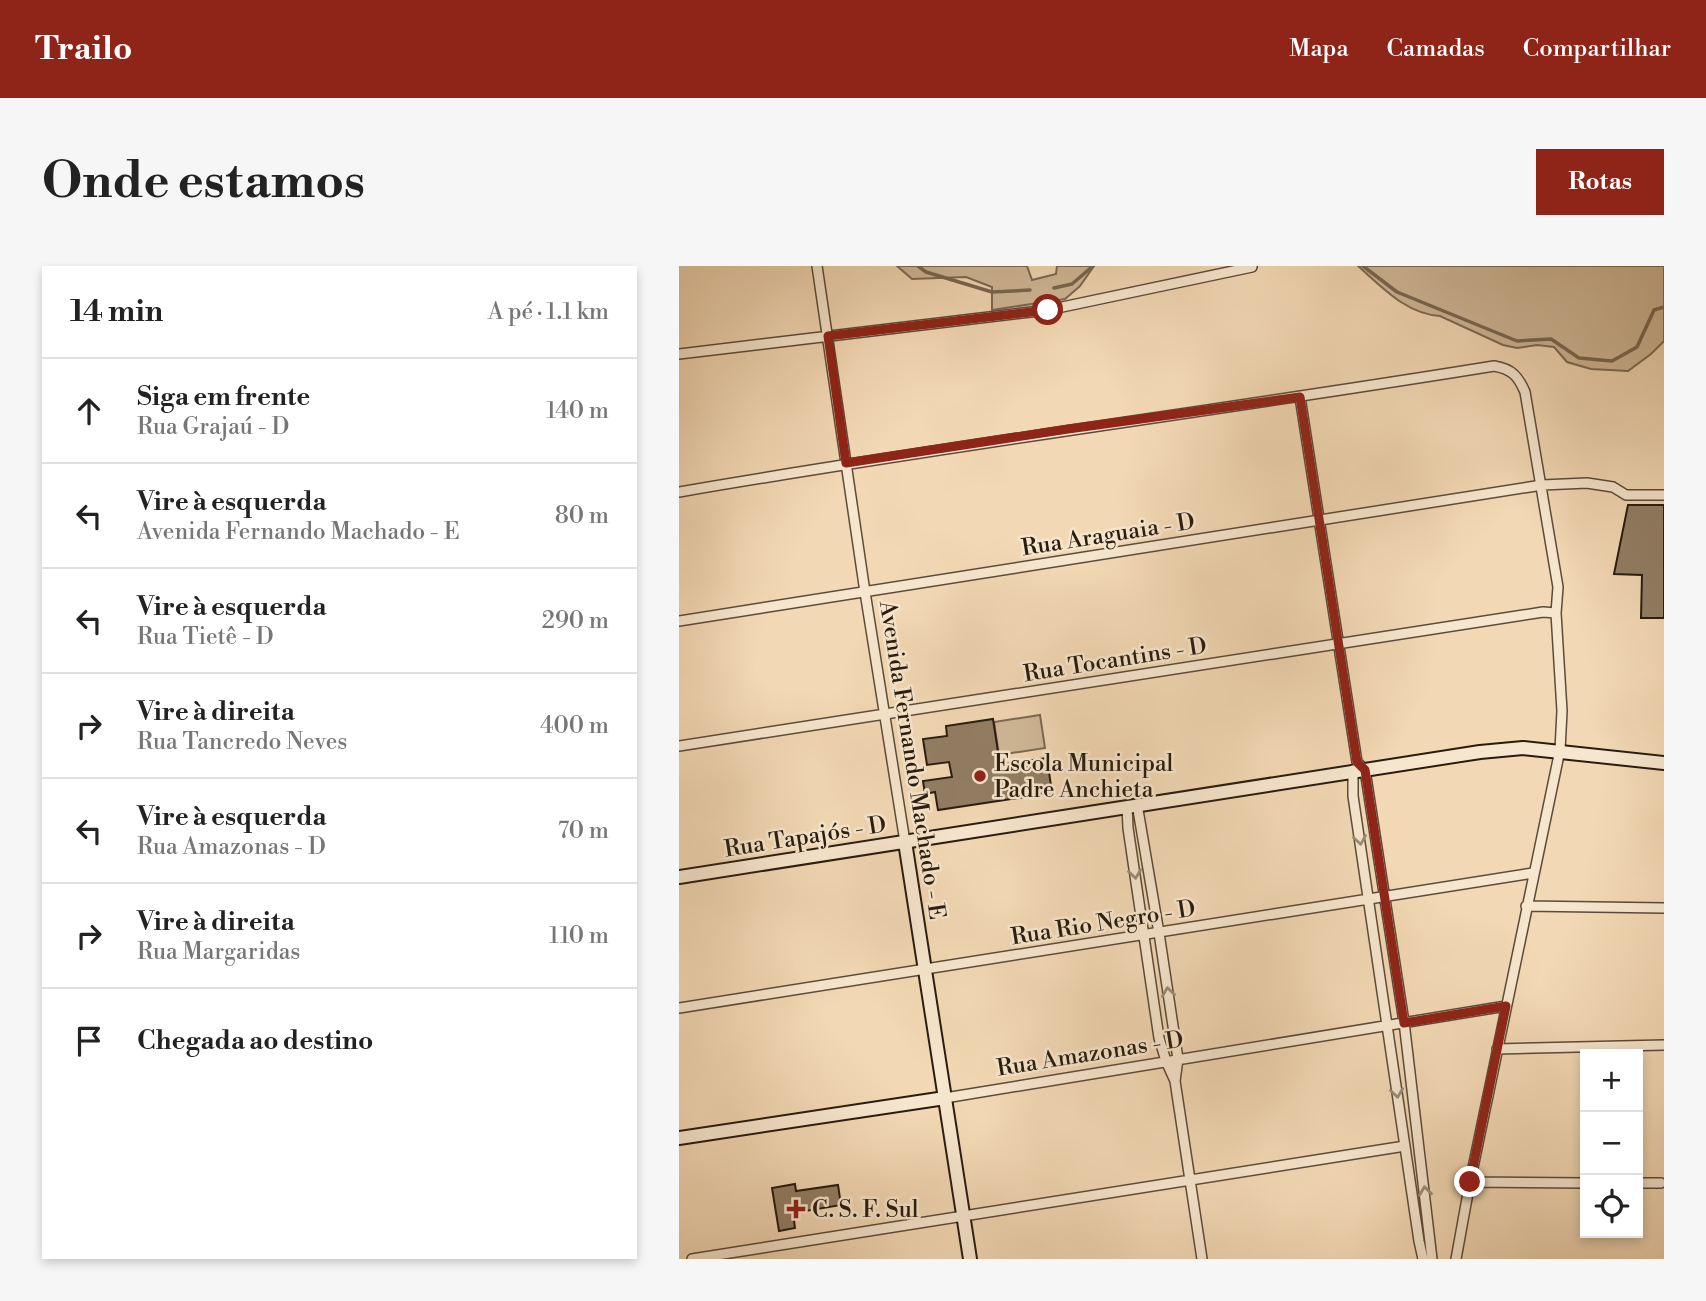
<!DOCTYPE html>
<html lang="pt">
<head>
<meta charset="utf-8">
<style>
  body { margin:0; font-family:"Libre Bodoni",serif; background:#f6f6f6; color:#222 }
  .controls { position:absolute; right:21px; bottom:21px; display:grid; overflow:hidden; border-radius:0px; box-shadow:0 4px 10px #0003 }
  .controls button { width:63px; height:63px; display:grid; place-items:center; padding:0; border:0; border-bottom:2px solid #e0e0e0; background:#fff; color:#222; font:35px sans-serif }
  .stop { position:absolute; width:21px; height:21px; margin:-16px; border:5px solid #8f2418; border-radius:50%; background:#fff }
  .stop.end { background:#8f2418; border-color:#fff; box-shadow:0 2px 7px #0008 }
  .list { margin:0; padding:0; list-style:none }
  h2 { display:flex; justify-content:space-between; align-items:center; height:91px; margin:0; padding:0 28px; font-size:30px }
  h2 small { font-size:23px; font-weight:400; color:#767676 }
  .list li { display:grid; grid-template-columns:46px 1fr auto; gap:21px; align-items:center; box-sizing:border-box; height:105px; padding:0 28px; border-top:2px solid #e0e0e0 }
  .list b { display:block; font-size:26px; white-space:nowrap }
  .list p { margin:0; font-size:23px; white-space:nowrap; color:#767676 }
  .list em { font-size:23px; font-style:normal; color:#767676 }
  .icon { flex:none; width:38px; height:38px; fill:none; stroke:currentColor; stroke-width:2; stroke-linecap:round; stroke-linejoin:round }
  .map { position:relative; flex:none; width:985px; height:993px; overflow:hidden; border-radius:0px }
  header { display:flex; align-items:center; gap:42px; box-sizing:border-box; height:98px; padding:0 35px; background:#8f2418; color:#fff }
  header strong { font-size:33px }
  nav { display:flex; gap:38px; margin-inline-start:auto; font-size:24px }
  .intro { display:flex; align-items:center; justify-content:space-between; box-sizing:border-box; height:168px; padding:0 42px }
  h1 { margin:0; font-size:49px }
  .button { padding:18px 32px; border-radius:0px; background:#8f2418; color:#fff; font-size:24px; font-weight:700 }
  main { display:flex; gap:42px; padding:0 42px }
  aside { flex:1; background:#fff; border-radius:0px; box-shadow:0 4px 10px #0003 }
  .map>svg:first-child { display:block }
</style>
</head>
<body>
<header>
<strong>Trailo</strong>
<nav><a>Mapa</a><a>Camadas</a><a>Compartilhar</a></nav>
</header>
<div class="intro"><h1>Onde estamos</h1><a class="button">Rotas</a></div>
<main>
<aside>
<h2>14 min<small>A pé · 1.1 km</small></h2>
<ul class="list">
<li><svg class="icon" aria-label="ahead" viewBox="0 0 24 24"><path d="M12 20V5M6 11l6-6 6 6"/></svg><div><b>Siga em frente</b><p>Rua Grajaú - D</p></div><em>140 m</em></li>
<li><svg class="icon" aria-label="left" viewBox="0 0 24 24"><path d="M17 20v-9H6M10 6l-5 5 5 5"/></svg><div><b>Vire à esquerda</b><p>Avenida Fernando Machado - E</p></div><em>80 m</em></li>
<li><svg class="icon" aria-label="left" viewBox="0 0 24 24"><path d="M17 20v-9H6M10 6l-5 5 5 5"/></svg><div><b>Vire à esquerda</b><p>Rua Tietê - D</p></div><em>290 m</em></li>
<li><svg class="icon" aria-label="right" viewBox="0 0 24 24"><path d="M7 20v-9h11M14 6l5 5-5 5"/></svg><div><b>Vire à direita</b><p>Rua Tancredo Neves</p></div><em>400 m</em></li>
<li><svg class="icon" aria-label="left" viewBox="0 0 24 24"><path d="M17 20v-9H6M10 6l-5 5 5 5"/></svg><div><b>Vire à esquerda</b><p>Rua Amazonas - D</p></div><em>70 m</em></li>
<li><svg class="icon" aria-label="right" viewBox="0 0 24 24"><path d="M7 20v-9h11M14 6l5 5-5 5"/></svg><div><b>Vire à direita</b><p>Rua Margaridas</p></div><em>110 m</em></li>
<li><svg class="icon" aria-label="arrive" viewBox="0 0 24 24"><path d="M6 21V4h12l-3 4 3 4H6"/></svg><div><b>Chegada ao destino</b></div></li>
</ul>
</aside>
<div class="map">
<svg width="985" height="993" viewBox="0 0 985 993">
  <rect width="100%" height="100%" fill="#f2d8b4"/>
  <filter id="stains"><feTurbulence type="fractalNoise" baseFrequency=".00286" numOctaves="4"/><feColorMatrix values="0 0 0 0 .2 0 0 0 0 .09 0 0 0 0 .02 0 0 0 .5 -.17"/></filter>
  <radialGradient id="worn" r=".72"><stop offset=".6" stop-color="#630" stop-opacity="0"/><stop offset="1" stop-color="#630" stop-opacity=".3"/></radialGradient>
  <!-- green -->
  <path fill="#d0b898" stroke="#7c6a53" stroke-width="2" d="M218 0H348L353 14 377 8 378 0H415L401 20 386 33 313 44V21L287 11 233 13Z
    M679 0H985V75L972 88 949 105 912 103 888 96 875 81 858 79 838 82 824 79 761 50C727 48 703 21 679 0Z
    M361 449 366 482 320 489 315 456Z"/>
  <g fill="none" stroke-linecap="round" stroke-linejoin="round">
    <!-- stream -->
    <path stroke="#796650" stroke-width="3.5" d="M239 0 247 6 313 26 351 24
      M684 0 718 26 838 75 872 73 900 92 933 95 958 81 975 44 985 41
      M375 22 393 18 414 0"/>
  </g>
  <!-- building -->
  <path fill="#927e64" stroke="#291c0e" stroke-width="2" d="M949 239H985V352H962L963 309 935 308Z
    M314 453 321 499 368 492 373 527 259 544 256 526 246 528 244 515 273 511 270 496 248 499 244 473 268 470 267 460Z
    M116 918 117 925 159 919 162 939 114 947 116 962 100 965 93 922Z"/>
  <g fill="none" stroke-linecap="round" stroke-linejoin="round">
    <!-- street casing -->
    <g stroke="#5b4b38" stroke-width="12">
      <path id="street" d="M138 0 186 326 226 576
        M0 88 369 44 573 1
        M621 131 678 496 686 504 725 756 753 993
        M0 226C271 179 544 144 815 100 833 103 839 110 846 126L879 321 877 347 883 445 881 484 791 916 777 993
        M0 355 863 219 908 217 934 221 947 229H985
        M0 480 864 346 877 347
        M674 504V530L740 975 744 993
        M458 538 480 667 499 793 496 815 523 993
        M448 540 449 562 480 772 487 795 496 815
        M847 640 985 642
        M0 742 854 607
        M818 783 985 779
        M266 832 827 740
        M791 916 906 917
        M959 917H982
        M13 993 726 880"/>
    </g>
    <!-- secondary casing -->
    <g stroke="#291c0e" stroke-width="16">
      <path id="secondary" d="M226 576 291 993
        M0 611 801 486 844 482 985 497
        M0 872 266 832"/>
    </g>
    <!-- street -->
    <use href="#street" stroke="#f7e6ce" stroke-width="9"/>
    <!-- secondary -->
    <use href="#secondary" stroke="#f7e6ce" stroke-width="12"/>
  </g>
  <!-- one-way arrows -->
  <defs><path id="oneway-chevron" d="M-2-3.5L2.5 0L-2 3.5" fill="none" stroke-width="1.6" stroke-linecap="round" stroke-linejoin="round" transform="scale(1.75)"/></defs>
  <g stroke="#9a8b78">
    <use href="#oneway-chevron" transform="translate(681 574) rotate(81)"/>
    <use href="#oneway-chevron" transform="translate(456 608) rotate(82)"/>
    <use href="#oneway-chevron" transform="translate(489 726) rotate(-98)"/>
    <use href="#oneway-chevron" transform="translate(718 827) rotate(82)"/>
    <use href="#oneway-chevron" transform="translate(746 925) rotate(-97)"/>
  </g>
  <g fill="none" stroke-linecap="round" stroke-linejoin="round">
    <!-- route -->
    <path stroke="#8f2418" stroke-width="9" d="M369 44 149 70 167 197 389 163 621 131 678 496 686 504 725 757 827 740 791 916"/>
  </g>
  <!-- markers -->
  <g fill="#8f2418" stroke="#f7e6ce" stroke-width="2.5">
    <circle cx="301" cy="510" r="7"/>
    <path d="M113.5 932.5h7v7h7v7h-7v7h-7v-7h-7v-7h7z"/>
  </g>
  <g text-anchor="middle" stroke-width="5" stroke-linejoin="round" paint-order="stroke">
    <!-- street labels -->
    <g font-size="23" fill="#291c0e" stroke="#f7e6ce">
      <text transform="translate(429 268) rotate(-9)" y="8">Rua Araguaia - D</text>
      <text transform="translate(436 393) rotate(-9)" y="8">Rua Tocantins - D</text>
      <text transform="translate(234 494) rotate(81)" y="8">Avenida Fernando Machado - E</text>
      <text transform="translate(126 570) rotate(-9)" y="8">Rua Tapajós - D</text>
      <text transform="translate(424 656) rotate(-9)" y="8">Rua Rio Negro - D</text>
      <text transform="translate(411 787) rotate(-9)" y="8">Rua Amazonas - D</text>
    </g>
    <!-- poi labels -->
    <g font-size="23" fill="#291c0e" stroke="#f7e6ce" text-anchor="start">
      <text x="315" y="505">Escola Municipal<tspan x="315" dy="26">Padre Anchieta</tspan></text>
      <text x="133" y="951">C. S. F. Sul</text>
    </g>
  </g>
  <rect width="100%" height="100%" filter="url(#stains)"/>
  <rect width="100%" height="100%" fill="url(#worn)"/>
</svg>
<div class="controls">
<button>+</button>
<button>−</button>
<button><svg class="icon" aria-label="locate" viewBox="0 0 24 24"><circle cx="12" cy="12" r="6"/><path d="M12 2v4M12 18v4M2 12h4M18 12h4"/></svg></button>
</div>
<div class="stop" style="left:369px;top:44px"></div>
<div class="stop end" style="left:791px;top:916px"></div>
</div>
</main>
</body>
</html>
